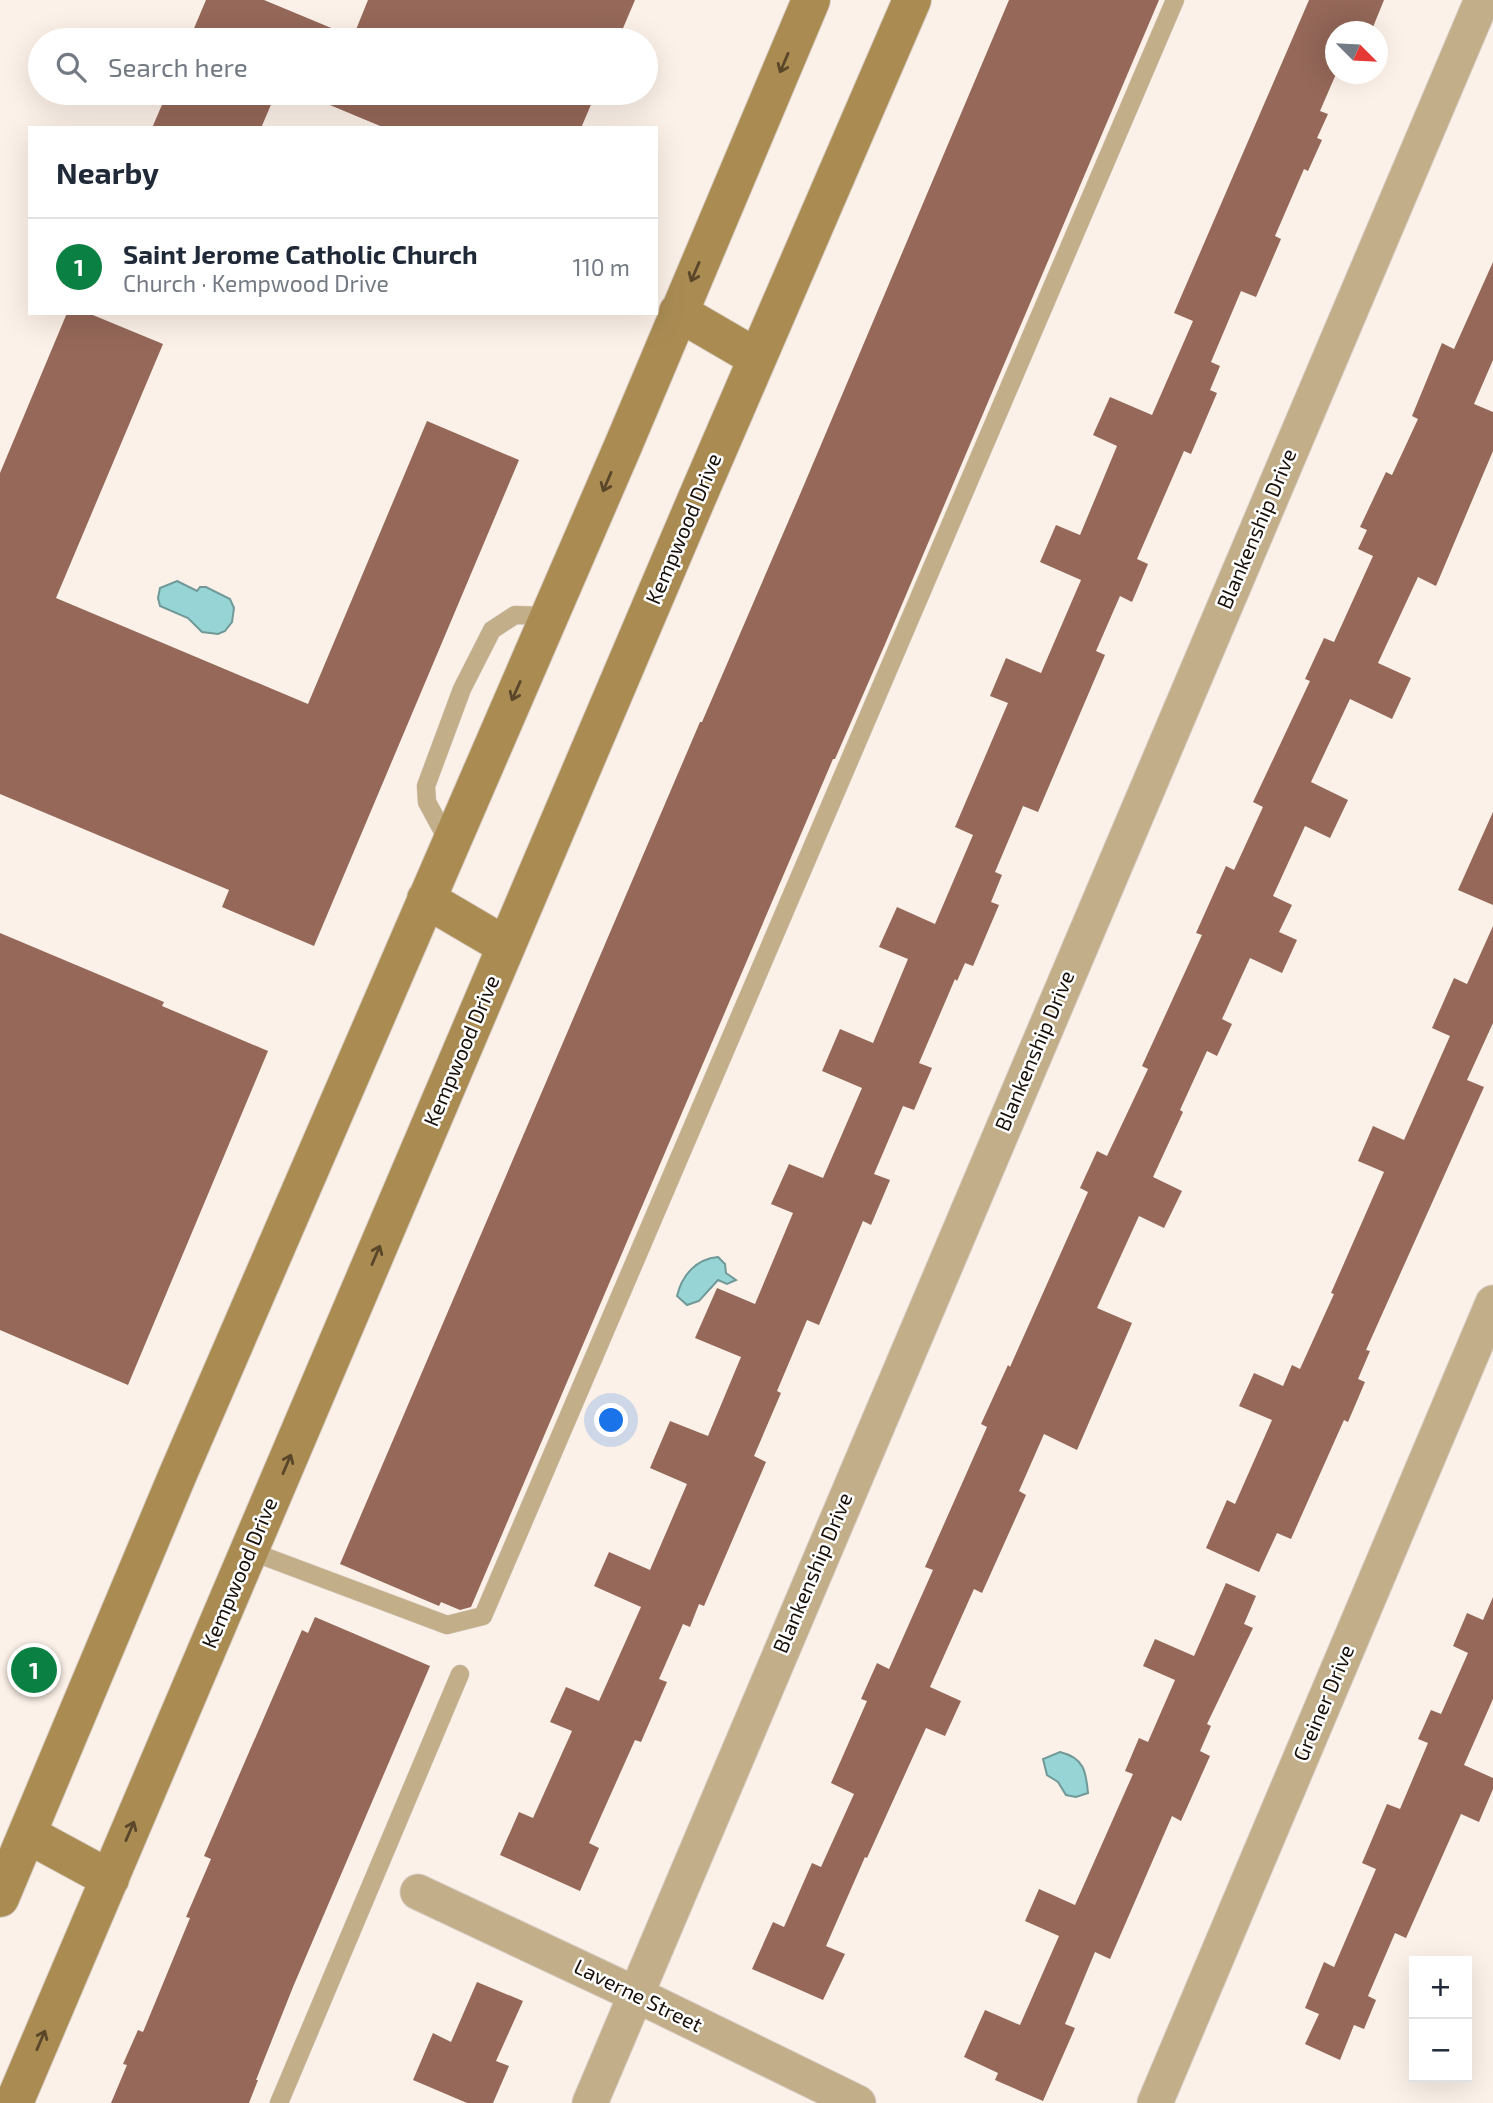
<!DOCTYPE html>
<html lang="en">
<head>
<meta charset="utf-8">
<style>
  body { margin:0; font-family:"Exo 2",sans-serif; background:#f2f2f3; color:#1f2937 }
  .controls { position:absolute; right:21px; bottom:21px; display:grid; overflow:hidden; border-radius:0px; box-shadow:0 7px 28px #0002 }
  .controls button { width:63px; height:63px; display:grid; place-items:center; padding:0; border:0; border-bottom:2px solid #e0e1e3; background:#fff; color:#1f2937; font:35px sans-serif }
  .compass { position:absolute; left:1325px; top:21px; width:63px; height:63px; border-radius:50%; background:#fff; box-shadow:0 7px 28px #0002; rotate:114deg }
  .you { position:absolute; left:612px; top:1421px; width:24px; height:24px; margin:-18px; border:5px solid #fff; border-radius:50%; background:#1a73e8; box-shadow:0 0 0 10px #1a73e833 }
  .badge { display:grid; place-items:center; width:46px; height:46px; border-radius:50%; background:#0b8043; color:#fff; font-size:23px; font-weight:700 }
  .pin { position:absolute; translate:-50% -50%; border:4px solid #fff; box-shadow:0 2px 7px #0006 }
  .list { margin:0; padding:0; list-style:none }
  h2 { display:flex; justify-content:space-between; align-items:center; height:91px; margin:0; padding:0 28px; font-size:30px }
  h2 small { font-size:23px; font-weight:400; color:#747a83 }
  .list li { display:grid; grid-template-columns:46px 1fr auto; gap:21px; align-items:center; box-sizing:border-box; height:98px; padding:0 28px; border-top:2px solid #e0e1e3 }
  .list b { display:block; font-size:26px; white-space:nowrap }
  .list p { margin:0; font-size:23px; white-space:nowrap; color:#747a83 }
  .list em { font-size:23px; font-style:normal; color:#747a83 }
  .icon { flex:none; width:38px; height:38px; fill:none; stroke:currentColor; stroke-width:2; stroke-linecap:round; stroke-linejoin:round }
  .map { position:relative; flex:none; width:1493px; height:2103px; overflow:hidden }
  .search { position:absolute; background:#fff; box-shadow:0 7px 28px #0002; left:28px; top:28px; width:630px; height:77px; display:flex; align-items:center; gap:18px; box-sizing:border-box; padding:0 24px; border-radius:38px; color:#747a83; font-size:26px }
  .panel { position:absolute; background:#fff; box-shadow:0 7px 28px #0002; left:28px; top:126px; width:630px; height:189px; border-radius:0px }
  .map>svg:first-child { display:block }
</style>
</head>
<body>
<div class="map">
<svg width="1493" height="2103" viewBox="0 0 1493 2103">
  <rect width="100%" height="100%" fill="#fcf1e8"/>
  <!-- water -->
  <path fill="#96d4d5" stroke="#709998" stroke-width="2" d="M177 581 197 591 200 587H206L230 599 234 608 232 622 225 631 218 634 202 632 188 618 160 606 158 598 160 588Z
    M718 1257 725 1264 726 1273 736 1280 727 1284 718 1280 699 1301 687 1305 677 1296C682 1275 696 1259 718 1257Z
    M1060 1752C1084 1758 1086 1771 1088 1793L1076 1797 1066 1795 1058 1782 1047 1775 1043 1759Z"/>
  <!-- building -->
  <path fill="#956859" d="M206 0H264L353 37 368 0H635L618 40H189Z
    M1009 0H1159L886 642 835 759H833L471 1607 460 1610 441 1602 439 1606 340 1564 700 722H702L801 492Z
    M1309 0H1384L1371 32H1335L1336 74 1320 111 1328 114 1317 138 1322 140 1308 171 1304 169 1275 236 1281 239 1256 297 1241 291 1211 362 1220 366 1210 390 1217 393 1191 454 1184 451 1137 559 1148 564 1132 602 1120 596 1096 651 1105 655 1038 812 1023 806 995 872 1002 875 991 902 999 905 973 966 965 963 957 981 955 979 919 1063 932 1068 914 1110 903 1106 874 1174 890 1180 871 1225 863 1221 819 1325 807 1320 777 1391 781 1393 754 1456 766 1462 704 1606 699 1604 690 1627 683 1624 659 1679 667 1682 641 1742 635 1740 589 1843 599 1848 580 1891 500 1855 519 1812 533 1818 572 1731 550 1722 566 1687 599 1701 641 1607 594 1586 609 1552 650 1570 687 1484 650 1468 670 1421 708 1436 741 1357 695 1338 717 1288 755 1304 793 1213 771 1204 789 1164 823 1178 862 1088 822 1071 840 1029 873 1043 908 959 879 947 897 907 935 924 973 835 955 827 1008 703 990 696 1006 658 1041 673 1081 580 1040 562 1056 525 1080 535 1117 446 1093 435 1110 397 1152 415 1193 321 1174 313Z
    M167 93H276L261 128H152Z
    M301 93H596L581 128H385Z
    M1493 262V360L1474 404 1493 412V451L1436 586 1418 577 1378 663 1411 678 1392 719 1350 699 1311 782 1348 800 1330 838 1305 826 1273 896 1292 905 1279 932 1297 940 1282 973 1250 958 1222 1019 1232 1024 1217 1056 1207 1051 1180 1110 1183 1112 1153 1177 1182 1191 1164 1228 1139 1216 1097 1308 1132 1323 1077 1450 1044 1434 1019 1491 1026 1495 982 1593 974 1589 930 1687 961 1701 945 1736 926 1728 867 1858 865 1857 826 1946 845 1954 823 2000 752 1969 773 1922 784 1927 812 1863 821 1867 854 1794 831 1783 867 1701 861 1699 877 1663 889 1669 933 1570 925 1567 987 1427 981 1424 1008 1365 1010 1367 1088 1192 1080 1188 1097 1151 1107 1156 1148 1069 1142 1066 1202 935 1196 933 1226 866 1234 870 1263 807 1253 802 1310 681 1305 679 1324 638 1334 642 1373 556 1358 549 1367 530 1360 527 1386 472 1392 475 1418 419 1412 416 1442 343 1454 349Z
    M67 313H88L163 344 56 598 308 704 427 421 519 460 314 946 222 907 229 890 0 794V473Z
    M1493 812V905L1458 890Z
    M1493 926V1023L1467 1080 1484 1087 1366 1350 1370 1351 1358 1379 1365 1382 1348 1422 1344 1420 1291 1539 1277 1533 1259 1572 1206 1548 1227 1500 1235 1504 1272 1420 1239 1406 1254 1373 1283 1386 1292 1365 1300 1369 1334 1294 1331 1293 1384 1172 1358 1161 1373 1126 1404 1140 1450 1036 1432 1028 1454 978 1467 984Z
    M0 933 164 1002 162 1006 268 1051 128 1385 0 1330Z
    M1226 1583 1256 1596 1244 1624 1253 1628 1207 1724 1211 1726 1200 1751 1210 1756 1181 1821 1172 1816 1110 1959 1095 1952 1065 2024 1075 2028 1043 2101 995 2080 998 2073 964 2057 985 2010 1020 2025 1059 1936 1025 1921 1039 1889 1075 1905 1133 1774 1125 1771 1139 1738 1148 1742 1175 1680 1143 1666 1155 1639 1194 1656Z
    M1493 1597V1699L1464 1765 1493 1778V1789L1479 1822 1461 1814 1406 1938 1395 1933 1368 1996 1376 2000 1364 2029 1354 2025 1340 2060 1305 2044 1319 2014 1305 2008 1324 1962 1334 1967 1376 1869 1362 1863 1387 1804 1400 1809 1428 1743 1418 1739 1431 1710 1441 1714 1468 1653 1453 1646 1467 1613 1483 1620Z
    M315 1617 430 1666 293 1987 256 2080H258L249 2103H111L127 2065 123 2064 138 2030 143 2032 190 1918 186 1917 211 1859 204 1856 302 1630 308 1633Z
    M477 1982 523 2001 496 2061 509 2066 493 2103H467L413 2080 433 2033 451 2042Z"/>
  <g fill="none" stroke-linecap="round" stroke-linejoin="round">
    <!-- service casing -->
    <g stroke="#d8cdc4" stroke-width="19">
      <path id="service" d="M449 843 427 802 426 786 462 689 492 630 515 615 549 616
        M250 1551 447 1625 483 1616 1175 0
        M279 2103 460 1674"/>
    </g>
    <!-- minor casing -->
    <g stroke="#d8cdc4" stroke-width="37">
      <path id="minor" d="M418 1892 635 1994 858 2103
        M590 2103 1482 0
        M1155 2103 1493 1303"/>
    </g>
    <!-- secondary casing -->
    <g stroke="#d8cdc4" stroke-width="40">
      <path id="secondary" d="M678 312 757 358
        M426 899 506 946
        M27 1834 110 1879
        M0 1898 178 1474 623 446 811 0
        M14 2103 697 498 912 0"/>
    </g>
    <!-- service -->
    <use href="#service" stroke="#c2ae89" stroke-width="18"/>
    <!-- minor -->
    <use href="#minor" stroke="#c2ae89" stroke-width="35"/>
    <!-- secondary -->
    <use href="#secondary" stroke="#aa8c53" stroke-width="38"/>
  </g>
  <!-- one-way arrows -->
  <defs><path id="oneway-shaft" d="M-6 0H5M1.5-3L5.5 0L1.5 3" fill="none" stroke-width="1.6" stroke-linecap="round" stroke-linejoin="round" transform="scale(1.75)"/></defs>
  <g stroke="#5a472a">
    <use href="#oneway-shaft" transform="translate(784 63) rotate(113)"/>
    <use href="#oneway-shaft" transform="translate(695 272) rotate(113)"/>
    <use href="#oneway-shaft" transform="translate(607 482) rotate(113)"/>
    <use href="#oneway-shaft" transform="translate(516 691) rotate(114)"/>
    <use href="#oneway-shaft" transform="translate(376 1255) rotate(-67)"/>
    <use href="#oneway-shaft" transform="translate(287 1464) rotate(-67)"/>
    <use href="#oneway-shaft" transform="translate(130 1831) rotate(-67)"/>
    <use href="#oneway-shaft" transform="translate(41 2040) rotate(-67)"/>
  </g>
  <g text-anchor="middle" stroke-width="5" stroke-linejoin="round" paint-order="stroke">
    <!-- street labels -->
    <g font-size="21" fill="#180f08" stroke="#fff">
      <text transform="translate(684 529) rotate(-67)" y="7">Kempwood Drive</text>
      <text transform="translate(1257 529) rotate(-67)" y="7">Blankenship Drive</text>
      <text transform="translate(462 1051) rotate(-67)" y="7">Kempwood Drive</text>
      <text transform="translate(1035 1051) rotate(-67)" y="7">Blankenship Drive</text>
      <text transform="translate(240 1573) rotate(-67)" y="7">Kempwood Drive</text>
      <text transform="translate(813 1573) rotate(-67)" y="7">Blankenship Drive</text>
      <text transform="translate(1324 1703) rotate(-67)" y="7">Greiner Drive</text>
      <text transform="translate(638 1996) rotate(26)" y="7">Laverne Street</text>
    </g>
  </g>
</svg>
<div class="controls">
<button>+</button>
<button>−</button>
</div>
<svg class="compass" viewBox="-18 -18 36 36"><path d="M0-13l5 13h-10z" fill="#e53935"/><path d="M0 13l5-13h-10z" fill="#747a83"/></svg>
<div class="you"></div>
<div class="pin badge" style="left:34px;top:1670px">1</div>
<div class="search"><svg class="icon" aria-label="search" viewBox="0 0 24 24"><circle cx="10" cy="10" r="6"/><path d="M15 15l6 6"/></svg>Search here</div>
<section class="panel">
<h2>Nearby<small></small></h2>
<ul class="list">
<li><span class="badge">1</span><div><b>Saint Jerome Catholic Church</b><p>Church · Kempwood Drive</p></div><em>110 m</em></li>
</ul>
</section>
</div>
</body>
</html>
